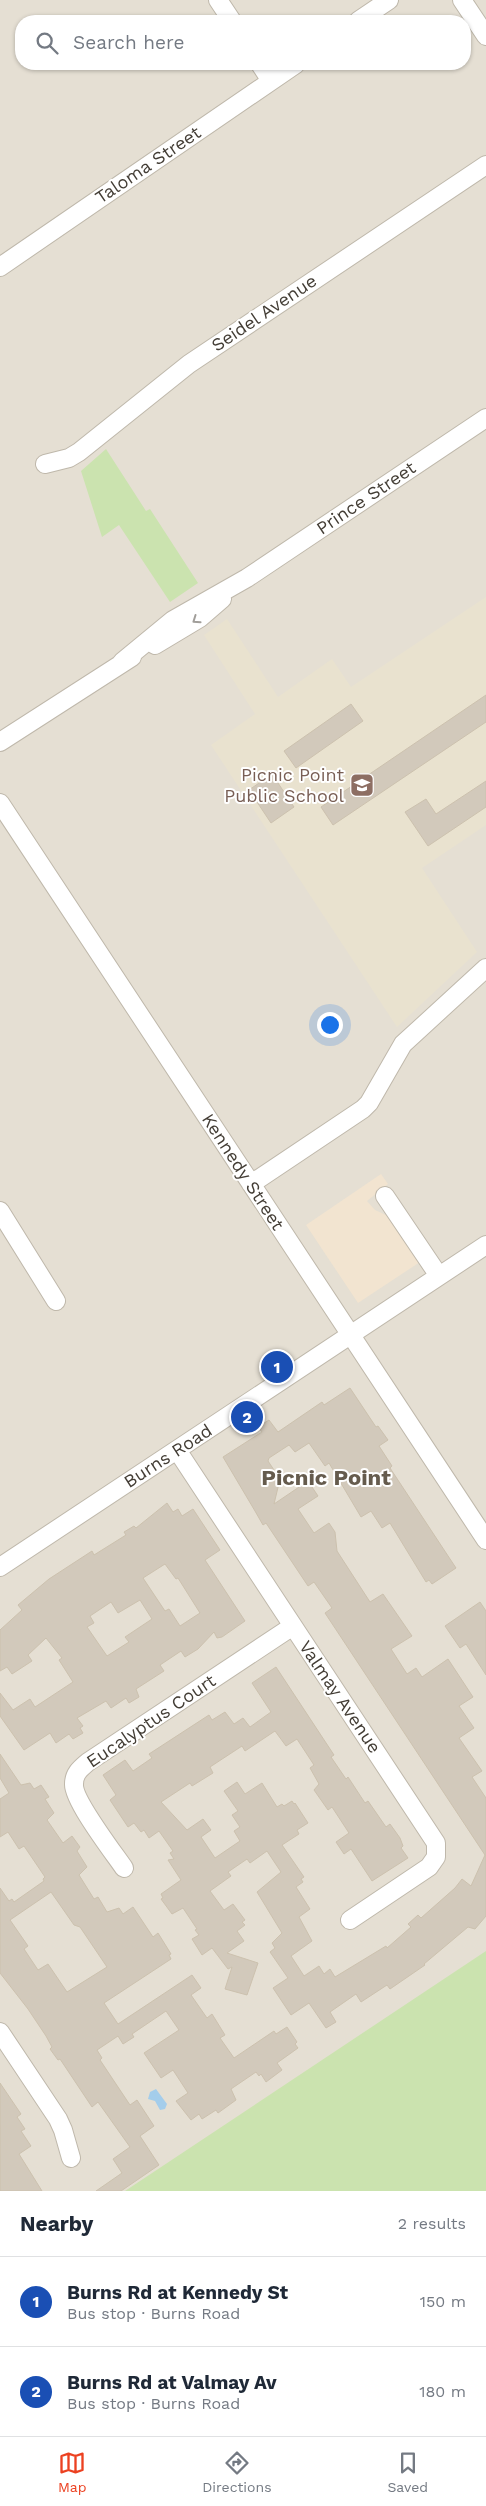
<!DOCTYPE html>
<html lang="en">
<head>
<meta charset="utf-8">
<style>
  body { margin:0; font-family:"Work Sans",sans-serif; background:#f6f6f7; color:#1f2937 }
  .you { position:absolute; left:329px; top:1024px; width:18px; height:18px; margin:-12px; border:4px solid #fff; border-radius:50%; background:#1a73e8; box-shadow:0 0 0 8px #1a73e833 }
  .badge { display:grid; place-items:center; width:32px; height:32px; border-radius:50%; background:#ec4121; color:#fff; font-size:16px; font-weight:700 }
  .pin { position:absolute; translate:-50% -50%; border:2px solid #fff; box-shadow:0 1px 5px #0006 }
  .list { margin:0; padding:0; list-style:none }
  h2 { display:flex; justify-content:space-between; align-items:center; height:65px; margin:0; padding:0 20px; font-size:21px }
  h2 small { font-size:16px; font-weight:400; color:#747a83 }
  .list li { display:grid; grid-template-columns:32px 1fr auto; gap:15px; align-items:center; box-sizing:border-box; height:90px; padding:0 20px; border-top:1px solid #e0e1e3 }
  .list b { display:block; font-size:19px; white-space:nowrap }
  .list p { margin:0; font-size:16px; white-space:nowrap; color:#747a83 }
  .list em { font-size:16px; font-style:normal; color:#747a83 }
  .icon { flex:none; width:28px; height:28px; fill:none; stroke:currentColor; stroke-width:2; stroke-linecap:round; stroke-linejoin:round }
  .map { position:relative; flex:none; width:486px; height:2191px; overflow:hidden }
  .search { position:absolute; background:#fff; box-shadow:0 1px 4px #0004; left:15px; right:15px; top:15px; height:55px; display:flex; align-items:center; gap:12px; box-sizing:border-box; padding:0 18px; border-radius:20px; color:#747a83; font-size:19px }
  .sheet { height:245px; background:#fff }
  nav { display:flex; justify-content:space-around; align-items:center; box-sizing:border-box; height:70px; border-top:1px solid #e0e1e3; background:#fff; font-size:14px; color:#747a83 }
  nav a { display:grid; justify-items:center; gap:2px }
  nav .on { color:#ec4121 }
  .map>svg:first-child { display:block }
</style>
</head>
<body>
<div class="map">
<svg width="486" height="2191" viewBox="0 0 486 2191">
  <rect width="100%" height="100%" fill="#f1ede4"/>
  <!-- residential -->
  <path fill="#e5dfd3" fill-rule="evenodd" d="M0 0H486V2016L194 2191H0ZM21 21H465V64H21Z"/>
  <!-- commercial -->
  <path fill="#f2e4d0" d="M381 1174 388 1184 367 1201 375 1210 392 1218 420 1262 358 1303 306 1225Z"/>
  <!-- education -->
  <path fill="#e9e2cf" d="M486 597V825L422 868 477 952 397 1027 211 745 255 714 204 635 227 619 278 697 332 659 351 687Z"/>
  <!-- green -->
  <path fill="#cbe3af" d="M106 449 146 511 150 509 198 583 170 602 119 525 102 537 81 471Z
    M486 1951V2191H125Z"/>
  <!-- water -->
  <path fill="#a4cdeb" d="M156 2089 167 2104 165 2109 160 2110 155 2101 148 2099 150 2092Z"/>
  <!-- building -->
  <path fill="#d2c9bb" stroke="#ccc1ae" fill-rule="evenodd" d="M486 695V722L333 825 321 807Z
    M351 704 363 721 296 768 284 751Z
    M272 774 294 807 271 823 249 790Z
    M486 781V807L428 846 405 812 426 799 436 814Z
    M350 1388 376 1427 378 1426 388 1440 379 1446 392 1466 390 1468 456 1568 432 1584 429 1580 426 1582 390 1523 382 1528 371 1511 361 1517 329 1463 325 1466 309 1443 295 1452 289 1445 269 1458 268 1461 280 1479 274 1504 308 1481 318 1496 298 1509 314 1533 329 1523 335 1532 337 1551 370 1602 383 1594 412 1636 391 1649 407 1674 416 1668 422 1677 448 1659 473 1697 459 1706 474 1728 459 1738 482 1771 472 1777 486 1798V1916L475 1929 468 1927 424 1964 425 1965 390 1989 387 1985 361 2002 356 1994 330 2012 336 2022 326 2028 309 2003 291 2015 273 1988 288 1978 270 1952 275 1948 272 1943 282 1933 257 1892 281 1872 267 1851 250 1863 247 1859 228 1872 231 1876 210 1891 224 1910 233 1904 245 1920 242 1922 245 1925 237 1931 244 1941 227 1953 258 1963 247 1995 225 1989 232 1967 228 1969 212 1948 202 1955 192 1939 199 1935 195 1930 197 1929 183 1908 172 1914 161 1899 163 1898 161 1894 181 1880 168 1860 174 1859 170 1853 173 1851 159 1831 149 1838 144 1830 141 1832 134 1823 128 1827 110 1800 116 1795 103 1775 125 1760 133 1771 152 1758 149 1754 209 1715 212 1720 225 1712 234 1724 243 1718 250 1727 271 1712 252 1683 276 1667 334 1755 331 1757 346 1779 348 1777 365 1803 368 1801 386 1827 390 1824 400 1838 403 1846 401 1848 408 1858 372 1881 351 1849 344 1854 336 1842 349 1833 332 1807 328 1810 314 1790 319 1784 310 1768 314 1765 297 1739 286 1746 275 1731 245 1751 242 1746 210 1767 213 1773 192 1786 190 1783 161 1802 187 1830 203 1819 211 1830 201 1837 215 1858 240 1841 234 1831 240 1827 232 1815 238 1811 224 1791 237 1782 245 1794 262 1783 277 1807 282 1804 284 1806 292 1801 294 1804 295 1803 308 1823 297 1830 299 1834 282 1845 304 1877 301 1879 303 1882 296 1887 310 1909 299 1917 312 1941 291 1956 304 1976 319 1966 324 1974 330 1969 335 1977 386 1946 387 1948 411 1927 408 1924 418 1915 421 1918 455 1888 462 1879 471 1886 485 1855 325 1613 332 1608 314 1582 308 1586 266 1523 263 1525 255 1511 223 1457 262 1432 258 1427 269 1420 278 1432 322 1402 324 1405Z
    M167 1503 173 1512 178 1509 182 1516 193 1509 220 1550 205 1560 245 1621 222 1637 217 1638 214 1632 198 1649 185 1657 181 1651 160 1665 164 1671 136 1689 139 1697 129 1703 126 1698 111 1708 106 1701 77 1718 83 1726 80 1728 83 1733 73 1739 69 1734 56 1743 50 1733 24 1750 0 1716V1693L13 1710 30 1699 35 1707 73 1682 59 1660 62 1658 46 1638 28 1655 32 1661 12 1674 7 1667 0 1671V1630L22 1610 18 1605 49 1579 92 1551 94 1555 126 1535 124 1532 134 1526 136 1528ZM165 1564 176 1579 178 1578 200 1613 180 1626 169 1609 165 1611 143 1578ZM140 1600 152 1619 125 1637 129 1642 107 1656 87 1627 94 1623 90 1616 111 1602 118 1613Z
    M480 1602 486 1611V1675L466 1644 460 1648 445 1626Z
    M0 1754 21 1785 30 1783 34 1789 41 1785 49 1797 45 1799 54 1813 47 1820 63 1843 72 1836 80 1847 77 1851 87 1867 79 1875 94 1899 98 1897 107 1912 119 1908 123 1914 133 1907 153 1937 158 1933 171 1954 169 1955 171 1959 104 2003 118 2024 192 1975 201 1988 191 1995 207 2018 212 2014 225 2035 220 2038 234 2058 274 2031 276 2034 287 2027 297 2042 295 2044 298 2048 277 2063 282 2070 266 2082 261 2074 259 2076 256 2072 231 2089 236 2100 218 2113 216 2110 202 2119 199 2114 191 2120 176 2101 188 2093 173 2070 161 2078 144 2053 179 2030 166 2011 132 2034 134 2037 123 2044 118 2036 97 2050 102 2058 100 2060 130 2105 137 2100 154 2126 140 2136 159 2165 121 2191H96L122 2173 113 2159 130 2147 98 2102 92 2107 60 2059 58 2060 50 2049 52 2047 46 2036 28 2009 0 1973V1888L9 1901 12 1899 14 1902 44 1881 43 1879 45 1877 24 1846 19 1849 8 1832 0 1837V1799L9 1793 0 1778ZM51 1892 74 1925 80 1927 107 1967 67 1992 48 1964 38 1970 24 1949 28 1946 10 1920Z
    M0 2083 21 2114 17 2117 25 2129 21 2131 31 2146 19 2154 42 2191H0Z"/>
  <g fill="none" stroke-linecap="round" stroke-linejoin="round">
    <!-- minor casing -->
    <g stroke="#bfb8ab" stroke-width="20">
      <path id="minor" d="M218 0 232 21
        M462 0 486 36
        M358 21 389 0
        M260 64 271 81
        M0 267 296 64
        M45 464 69 458 79 452 189 364 486 165
        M155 645 200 618 222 599
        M122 662 173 620 247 578 486 418
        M0 742 132 657
        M0 803 486 1540
        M251 1184 363 1109 369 1103 403 1044 486 968
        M385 1196 439 1276
        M0 1211 56 1301
        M177 1450 436 1843V1857L429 1867 350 1920
        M0 1567 486 1245
        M124 1868C113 1852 73 1800 74 1784 74 1773 81 1768 88 1762L293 1626
        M0 2032 58 2119 63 2130 71 2158"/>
    </g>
    <!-- minor -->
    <use href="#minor" stroke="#fff" stroke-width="18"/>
  </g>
  <!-- one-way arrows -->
  <defs><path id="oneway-chevron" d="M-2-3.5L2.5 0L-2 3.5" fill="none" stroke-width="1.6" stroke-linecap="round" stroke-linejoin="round" transform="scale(1.25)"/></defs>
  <use stroke="#a19e9a" href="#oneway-chevron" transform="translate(196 620) rotate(145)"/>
  <!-- icons -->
  <defs>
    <g id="school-square" transform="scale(1.25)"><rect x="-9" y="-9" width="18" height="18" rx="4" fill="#8d6e63" stroke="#fff"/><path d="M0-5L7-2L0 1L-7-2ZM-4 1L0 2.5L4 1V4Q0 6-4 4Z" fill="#fff"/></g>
  </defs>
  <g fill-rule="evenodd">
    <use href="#school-square" x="362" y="785"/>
  </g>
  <g text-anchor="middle" stroke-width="4" stroke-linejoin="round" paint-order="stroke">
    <!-- street labels -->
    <g font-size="18" fill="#433d35" stroke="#fff">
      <text transform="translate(148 165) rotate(-34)" y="6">Taloma Street</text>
      <text transform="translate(264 313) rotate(-34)" y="6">Seidel Avenue</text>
      <text transform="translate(366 498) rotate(-34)" y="6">Prince Street</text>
      <text transform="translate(243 1172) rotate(57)" y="6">Kennedy Street</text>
      <text transform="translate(168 1456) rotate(-33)" y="6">Burns Road</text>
      <text transform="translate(340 1697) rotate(56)" y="6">Valmay Avenue</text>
      <text transform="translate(151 1721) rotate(-34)" y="6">Eucalyptus Court</text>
    </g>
    <!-- education labels -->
    <g font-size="18" fill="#785e54" stroke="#fff" text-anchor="end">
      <text x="344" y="781">Picnic Point<tspan x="344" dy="21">Public School</tspan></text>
    </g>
    <!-- district labels -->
    <g font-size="22" font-weight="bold" fill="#655b4d" stroke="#fff">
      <text x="326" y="1485">Picnic Point</text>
    </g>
  </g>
</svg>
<div class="you"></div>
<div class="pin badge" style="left:277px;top:1367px;background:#1a4fb4">1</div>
<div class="pin badge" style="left:247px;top:1417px;background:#1a4fb4">2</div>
<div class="search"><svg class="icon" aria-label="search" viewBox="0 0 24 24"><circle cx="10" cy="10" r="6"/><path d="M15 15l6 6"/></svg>Search here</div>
</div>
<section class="sheet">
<h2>Nearby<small>2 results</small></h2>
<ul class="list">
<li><span class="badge" style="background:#1a4fb4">1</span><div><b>Burns Rd at Kennedy St</b><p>Bus stop · Burns Road</p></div><em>150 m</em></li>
<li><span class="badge" style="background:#1a4fb4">2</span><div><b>Burns Rd at Valmay Av</b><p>Bus stop · Burns Road</p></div><em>180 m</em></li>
</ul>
</section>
<nav>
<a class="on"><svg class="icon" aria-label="map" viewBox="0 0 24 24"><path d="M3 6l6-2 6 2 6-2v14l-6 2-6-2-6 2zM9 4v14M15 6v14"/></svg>Map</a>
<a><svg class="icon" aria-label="directions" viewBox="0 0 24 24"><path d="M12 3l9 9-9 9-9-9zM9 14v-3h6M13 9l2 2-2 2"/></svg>Directions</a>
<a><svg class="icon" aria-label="saved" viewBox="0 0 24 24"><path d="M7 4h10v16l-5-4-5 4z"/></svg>Saved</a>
</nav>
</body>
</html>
